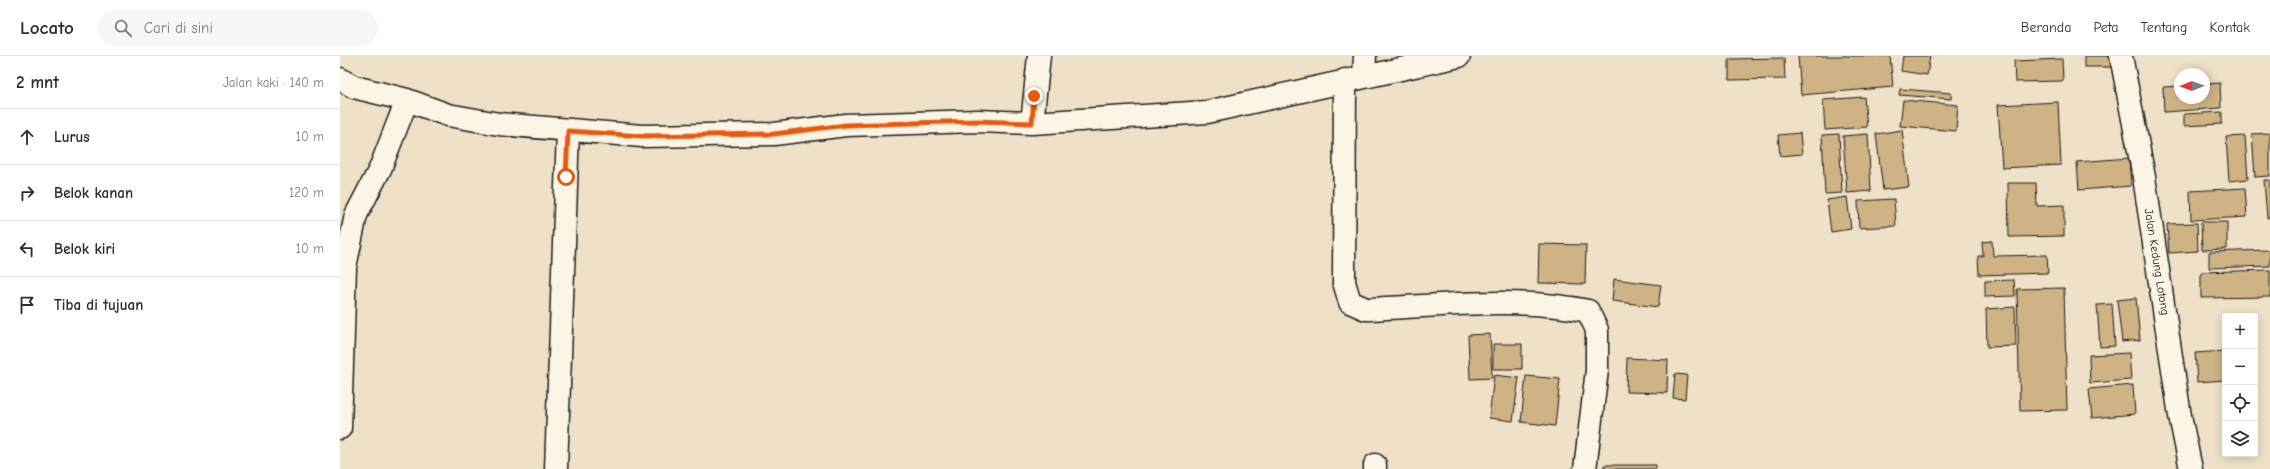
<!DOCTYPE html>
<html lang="id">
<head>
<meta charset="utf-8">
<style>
  body { margin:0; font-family:"Comic Neue",sans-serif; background:#f7f7f7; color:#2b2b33 }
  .controls { position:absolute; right:12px; bottom:12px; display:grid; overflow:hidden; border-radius:4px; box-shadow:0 2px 10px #0003 }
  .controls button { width:36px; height:36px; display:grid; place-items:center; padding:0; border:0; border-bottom:1px solid #e1e1e2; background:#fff; color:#2b2b33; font:20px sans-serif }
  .compass { position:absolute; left:1834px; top:12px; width:36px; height:36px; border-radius:50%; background:#fff; box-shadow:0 2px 10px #0003; rotate:269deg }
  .stop { position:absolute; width:12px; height:12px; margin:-9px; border:3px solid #ea580c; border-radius:50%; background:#fff }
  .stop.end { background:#ea580c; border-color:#fff; box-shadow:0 1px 4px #0008 }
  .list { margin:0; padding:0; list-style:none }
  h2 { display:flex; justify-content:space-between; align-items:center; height:52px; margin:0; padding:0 16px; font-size:17px }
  h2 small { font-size:13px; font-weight:400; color:#7c7c81 }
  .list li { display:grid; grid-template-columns:26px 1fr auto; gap:12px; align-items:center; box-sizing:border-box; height:56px; padding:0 16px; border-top:1px solid #e1e1e2 }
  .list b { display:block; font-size:15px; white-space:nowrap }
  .list em { font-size:13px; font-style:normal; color:#7c7c81 }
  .icon { flex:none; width:22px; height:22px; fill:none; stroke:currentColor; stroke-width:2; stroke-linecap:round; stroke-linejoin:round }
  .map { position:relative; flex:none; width:1930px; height:413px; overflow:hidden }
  header { display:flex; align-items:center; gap:24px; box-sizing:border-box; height:56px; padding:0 20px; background:#fff; border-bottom:1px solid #e1e1e2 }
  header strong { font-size:19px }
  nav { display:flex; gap:22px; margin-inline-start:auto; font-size:14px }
  .search { width:280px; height:36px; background:#f7f7f7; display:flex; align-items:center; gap:10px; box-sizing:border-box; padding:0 14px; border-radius:22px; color:#7c7c81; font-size:15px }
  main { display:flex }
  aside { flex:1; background:#fff }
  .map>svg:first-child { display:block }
</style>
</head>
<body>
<header>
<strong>Locato</strong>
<div class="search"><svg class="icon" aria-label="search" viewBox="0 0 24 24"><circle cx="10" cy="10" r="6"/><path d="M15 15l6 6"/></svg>Cari di sini</div>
<nav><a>Beranda</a><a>Peta</a><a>Tentang</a><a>Kontak</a></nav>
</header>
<main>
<aside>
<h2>2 mnt<small>Jalan kaki · 140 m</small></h2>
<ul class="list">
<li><svg class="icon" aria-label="ahead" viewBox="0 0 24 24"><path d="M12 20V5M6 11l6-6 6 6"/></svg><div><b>Lurus</b></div><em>10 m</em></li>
<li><svg class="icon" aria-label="right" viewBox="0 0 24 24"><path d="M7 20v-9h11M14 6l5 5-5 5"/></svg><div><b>Belok kanan</b></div><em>120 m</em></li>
<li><svg class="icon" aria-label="left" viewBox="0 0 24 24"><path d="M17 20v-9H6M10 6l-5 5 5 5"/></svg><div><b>Belok kiri</b></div><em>10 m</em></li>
<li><svg class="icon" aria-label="arrive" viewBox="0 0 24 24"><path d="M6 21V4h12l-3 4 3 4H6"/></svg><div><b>Tiba di tujuan</b></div></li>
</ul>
</aside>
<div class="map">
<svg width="1930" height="413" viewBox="0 0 1930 413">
  <rect width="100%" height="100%" fill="#eee1c8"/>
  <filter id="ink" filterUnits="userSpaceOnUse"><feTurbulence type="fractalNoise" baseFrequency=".025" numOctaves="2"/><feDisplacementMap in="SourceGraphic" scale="8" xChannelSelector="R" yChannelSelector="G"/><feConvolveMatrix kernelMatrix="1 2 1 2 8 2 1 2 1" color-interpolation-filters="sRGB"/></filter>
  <g filter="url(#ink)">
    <!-- building -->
    <path fill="#cfb384" stroke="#1c1c1c" d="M1458 0H1550L1553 31 1461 39Z
      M1563 0H1590L1587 19 1561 15Z
      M1744 0H1771V11H1744Z
      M1444 2 1445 23 1389 24V3Z
      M1722 3 1723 25 1675 26 1674 5Z
      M1880 27 1881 52 1824 56 1823 31 1840 30V42H1864V28Z
      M1560 33 1611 37V43L1559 39Z
      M1524 41 1527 71 1485 74 1483 44Z
      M1563 44 1618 49 1616 75 1560 70Z
      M1718 46 1721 109 1662 112 1658 49Z
      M1882 56V68L1844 70V58Z
      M1562 74 1569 131 1543 134 1536 78Z
      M1460 77 1462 98 1440 100 1438 79Z
      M1930 77V120L1915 121 1912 78Z
      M1499 78 1502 137 1485 138 1482 79Z
      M1528 78 1531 135 1507 137 1503 80Z
      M1905 80 1908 123 1889 125 1886 81Z
      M1789 102 1791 130 1739 134 1737 106Z
      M1924 124H1930V161L1927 162Z
      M1668 127H1696L1697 150 1724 149V180L1669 181Z
      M1905 132 1907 161 1851 164 1850 135Z
      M1507 141 1511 173 1491 176 1487 144Z
      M1554 143 1556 170 1519 172 1518 145Z
      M1861 166H1887V193L1862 194Z
      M1857 167 1858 195 1829 197 1827 168Z
      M1652 185 1653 200 1707 199 1708 217 1639 219 1638 200H1643L1642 186Z
      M1199 188 1246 189 1245 228 1198 227Z
      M1930 194V210L1869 212V196Z
      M1930 214V241L1861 242V216Z
      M1274 223 1321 229 1318 251 1272 245Z
      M1674 224 1675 240 1645 241V225Z
      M1724 232 1727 354 1680 355 1677 233Z
      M1796 242 1800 284 1782 286 1777 244Z
      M1772 248 1775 290 1760 291 1757 249Z
      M1675 251 1676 290 1647 291 1646 253Z
      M1150 278 1152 322 1130 323 1128 279Z
      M1153 288H1182V313H1153Z
      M1885 295V324L1857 326 1855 297Z
      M1789 297 1791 324 1750 327 1749 299Z
      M1287 302 1328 304 1327 337 1286 336Z
      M1335 318 1347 319 1345 343 1333 342Z
      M1154 319 1179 322 1173 365 1149 362Z
      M1186 320 1220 323 1215 370 1181 366Z
      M1793 329 1795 358 1752 362 1749 333Z
      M1264 409H1316V413H1264Z"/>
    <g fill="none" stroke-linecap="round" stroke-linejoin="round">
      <!-- minor casing -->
      <g stroke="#1c1c1c" stroke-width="25">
        <path id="minor" d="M1781 0 1804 121 1840 360 1851 413
          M1024 20 1025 0
          M0 23 14 31 67 44 108 59 159 68 302 80 434 78 506 69 638 65 692 67 867 56 1119 0
          M1005 24 1004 226 1010 246 1026 253C1099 250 1176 240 1248 255L1257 274V314L1245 413
          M692 67 699 0
          M0 372 5 211 16 159 40 113 67 44
          M1035 409V413
          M216 413 228 75"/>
      </g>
      <!-- minor -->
      <use href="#minor" stroke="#fcf5e5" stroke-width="22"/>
    </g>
  </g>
  <g fill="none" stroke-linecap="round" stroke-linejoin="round" filter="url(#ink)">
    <!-- route -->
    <path stroke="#ea580c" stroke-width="5" d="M226 121 228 75 302 80 434 78 506 69 638 65 692 67 694 40"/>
  </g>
  <g text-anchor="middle" stroke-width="4" stroke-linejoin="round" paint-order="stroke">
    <!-- street labels -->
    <g font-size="12" fill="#1c1c1c" stroke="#fcf5e5">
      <text transform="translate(1817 206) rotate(81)" y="4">Jalan Kedung Lotong</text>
    </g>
  </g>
</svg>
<div class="controls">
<button>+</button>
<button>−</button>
<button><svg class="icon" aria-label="locate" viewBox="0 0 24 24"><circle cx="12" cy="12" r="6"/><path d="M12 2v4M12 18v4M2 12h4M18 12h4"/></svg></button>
<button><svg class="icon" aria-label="layers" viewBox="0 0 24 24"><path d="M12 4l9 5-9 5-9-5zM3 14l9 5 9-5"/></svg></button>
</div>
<svg class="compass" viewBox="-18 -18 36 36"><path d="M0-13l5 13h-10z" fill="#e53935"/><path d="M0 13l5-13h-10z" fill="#7c7c81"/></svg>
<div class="stop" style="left:226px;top:121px"></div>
<div class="stop end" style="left:694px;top:40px"></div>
</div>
</main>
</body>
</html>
